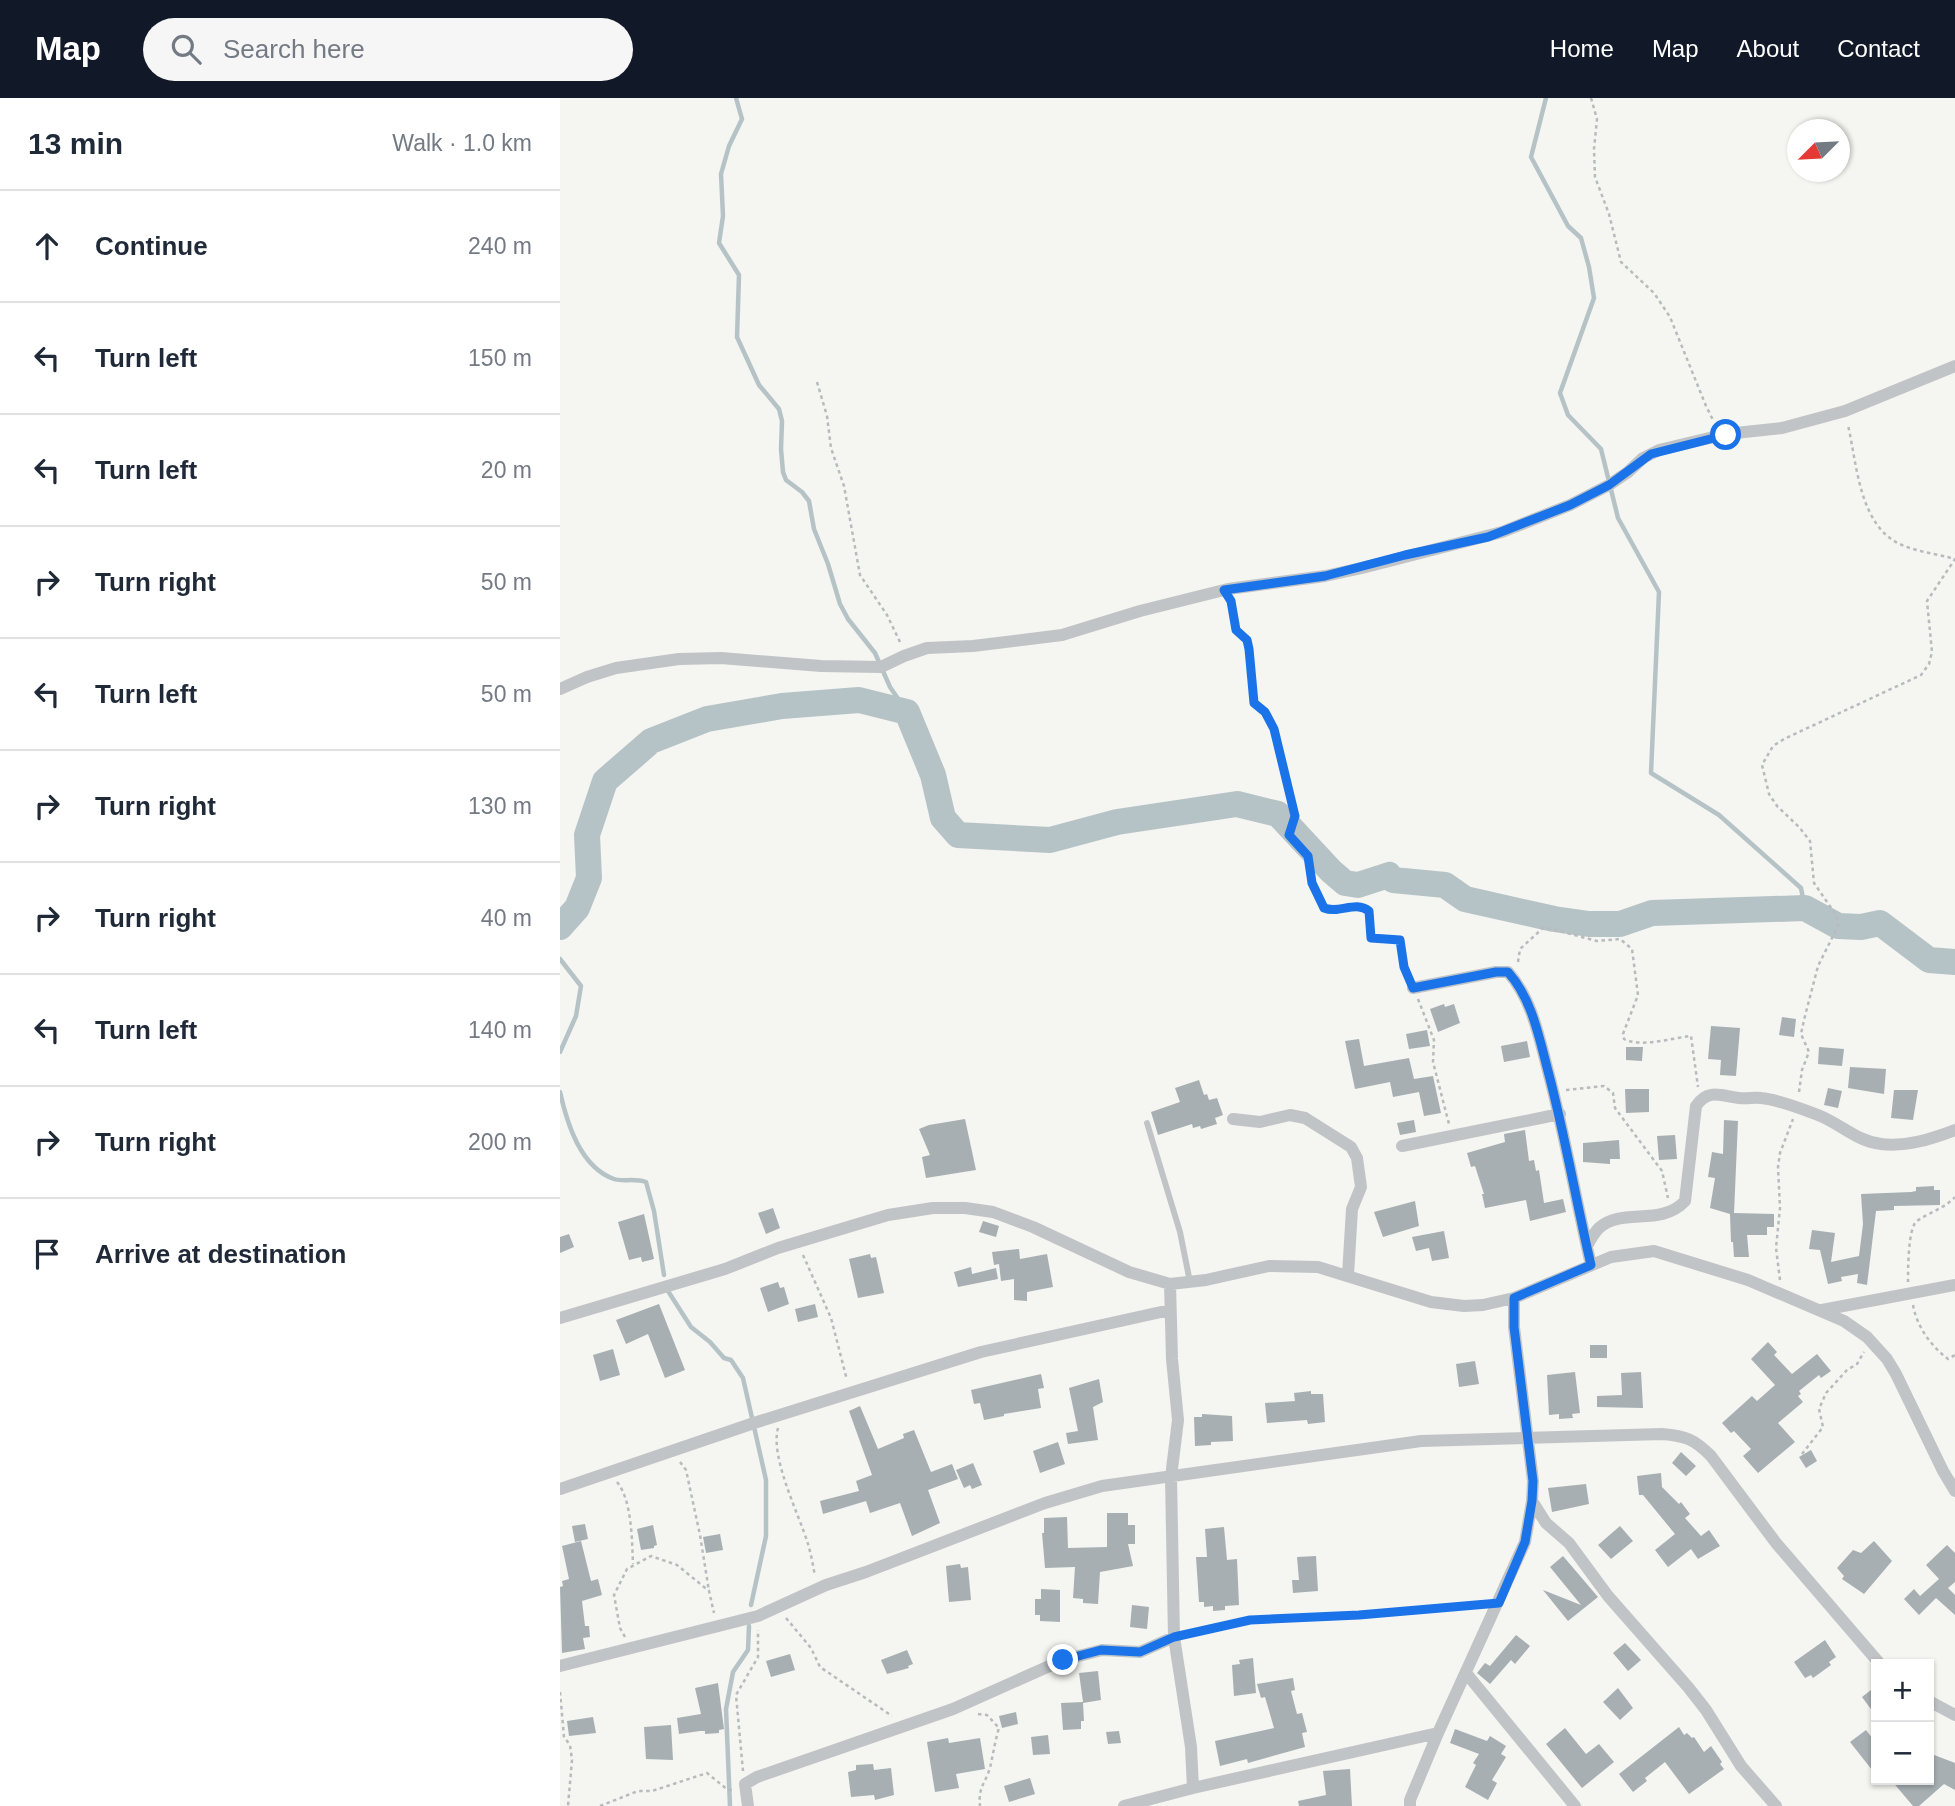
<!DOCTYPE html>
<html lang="en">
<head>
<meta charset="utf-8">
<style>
  body { margin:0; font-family:Arial,sans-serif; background:#f6f6f7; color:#1f2937 }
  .controls { position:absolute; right:21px; bottom:21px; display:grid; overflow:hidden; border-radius:0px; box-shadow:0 2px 5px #0004 }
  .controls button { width:63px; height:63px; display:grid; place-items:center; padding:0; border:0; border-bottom:2px solid #e0e1e3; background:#fff; color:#1f2937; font:35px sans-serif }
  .compass { position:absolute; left:1227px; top:21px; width:63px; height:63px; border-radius:50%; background:#fff; box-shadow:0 2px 5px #0004; rotate:246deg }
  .stop { position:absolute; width:21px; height:21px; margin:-16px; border:5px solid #1a73e8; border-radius:50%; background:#fff }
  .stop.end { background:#1a73e8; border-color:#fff; box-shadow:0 2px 7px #0008 }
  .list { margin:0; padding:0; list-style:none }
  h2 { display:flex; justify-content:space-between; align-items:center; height:91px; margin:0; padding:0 28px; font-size:30px }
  h2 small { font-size:23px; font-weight:400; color:#747a83 }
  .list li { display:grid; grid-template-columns:46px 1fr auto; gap:21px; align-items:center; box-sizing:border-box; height:112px; padding:0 28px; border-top:2px solid #e0e1e3 }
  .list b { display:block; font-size:26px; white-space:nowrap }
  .list em { font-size:23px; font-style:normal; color:#747a83 }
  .icon { flex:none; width:38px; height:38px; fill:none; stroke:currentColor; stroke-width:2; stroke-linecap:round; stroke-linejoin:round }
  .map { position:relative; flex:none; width:1395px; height:1708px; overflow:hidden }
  header { display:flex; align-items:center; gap:42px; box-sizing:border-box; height:98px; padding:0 35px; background:#111827; color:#fff }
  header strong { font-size:33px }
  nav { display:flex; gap:38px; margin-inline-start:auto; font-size:24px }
  .search { width:490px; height:63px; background:#f6f6f7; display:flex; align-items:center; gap:18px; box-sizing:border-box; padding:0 24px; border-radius:38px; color:#747a83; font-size:26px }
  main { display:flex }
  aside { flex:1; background:#fff }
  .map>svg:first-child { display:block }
</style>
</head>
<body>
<header>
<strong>Map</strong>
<div class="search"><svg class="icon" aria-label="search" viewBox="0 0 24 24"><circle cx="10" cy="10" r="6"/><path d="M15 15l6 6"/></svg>Search here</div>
<nav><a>Home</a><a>Map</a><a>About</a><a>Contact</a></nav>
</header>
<main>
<aside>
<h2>13 min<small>Walk · 1.0 km</small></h2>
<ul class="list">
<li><svg class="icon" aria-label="ahead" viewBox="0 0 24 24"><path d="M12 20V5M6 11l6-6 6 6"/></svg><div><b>Continue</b></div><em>240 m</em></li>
<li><svg class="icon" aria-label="left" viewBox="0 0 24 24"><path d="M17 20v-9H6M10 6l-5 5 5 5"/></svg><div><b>Turn left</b></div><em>150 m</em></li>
<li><svg class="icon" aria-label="left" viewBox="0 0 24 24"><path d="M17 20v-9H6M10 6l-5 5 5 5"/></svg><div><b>Turn left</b></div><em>20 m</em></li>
<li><svg class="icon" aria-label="right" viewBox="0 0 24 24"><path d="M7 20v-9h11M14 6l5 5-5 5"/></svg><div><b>Turn right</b></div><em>50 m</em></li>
<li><svg class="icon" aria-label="left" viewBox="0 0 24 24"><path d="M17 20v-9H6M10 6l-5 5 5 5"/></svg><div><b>Turn left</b></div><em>50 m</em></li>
<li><svg class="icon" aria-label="right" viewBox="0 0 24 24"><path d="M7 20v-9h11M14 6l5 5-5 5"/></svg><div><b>Turn right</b></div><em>130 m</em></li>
<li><svg class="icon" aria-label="right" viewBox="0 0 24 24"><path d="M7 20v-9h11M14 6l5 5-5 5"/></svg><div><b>Turn right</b></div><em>40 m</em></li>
<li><svg class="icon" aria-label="left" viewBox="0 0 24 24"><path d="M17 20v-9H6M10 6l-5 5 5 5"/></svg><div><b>Turn left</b></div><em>140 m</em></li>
<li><svg class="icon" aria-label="right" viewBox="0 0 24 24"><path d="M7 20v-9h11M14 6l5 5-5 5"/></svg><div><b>Turn right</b></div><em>200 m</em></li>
<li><svg class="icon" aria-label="arrive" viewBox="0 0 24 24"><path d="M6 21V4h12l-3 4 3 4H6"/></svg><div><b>Arrive at destination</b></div></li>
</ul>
</aside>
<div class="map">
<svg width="1395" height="1708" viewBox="0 0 1395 1708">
  <rect width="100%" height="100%" fill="#f5f5f1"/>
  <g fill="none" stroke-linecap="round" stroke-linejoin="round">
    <!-- stream -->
    <path stroke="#b6c3c6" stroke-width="4.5" d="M176 0 182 21 169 48 161 76 163 118 159 145 179 177 177 239 199 287 219 311 222 323 221 351 223 374 226 382 242 394 249 403 254 431 268 466 280 506 288 521 315 555 330 589 347 614
      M986 0 971 59 1008 128 1021 140 1029 169 1034 200 1000 295 1008 317 1041 351 1058 420 1099 494 1091 675 1159 717 1241 790 1245 810
      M0 861 21 888 16 918 0 954
      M0 994C7 1025 20 1069 54 1081 62 1084 75 1080 86 1084L94 1113 104 1177
      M108 1193 131 1229 150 1244 164 1260 171 1262 183 1280 206 1382V1438L191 1507
      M170 1708 166 1611 173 1574 188 1552 189 1528"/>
    <!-- river -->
    <path stroke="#b6c3c6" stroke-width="26" d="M0 829 17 810 29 780 27 737 45 683 91 643 147 621 222 608 299 602 347 614 373 677 383 720 398 737 490 742 557 724 677 706 718 716 771 773 785 785 798 787 829 777 833 782 885 787 905 801 994 821 1029 826H1060L1092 815 1245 810 1278 828 1301 829 1320 825 1369 862 1395 864"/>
  </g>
  <!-- building -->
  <path fill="#a7afb3" d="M884 906 885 909 894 906 900 925 878 934 870 911Z
    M1222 919 1236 921 1234 939 1219 937Z
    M1151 928 1180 930 1176 978 1160 977 1161 962 1148 961Z
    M867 932 870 948 849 951 846 936Z
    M799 941 804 968 849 960 854 981 873 978 881 1015 864 1018 859 994 833 999 830 984 795 991 785 943Z
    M967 943 970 959 944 964 941 948Z
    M1066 949H1083L1082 963 1066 962Z
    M1259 949 1284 951 1282 968 1258 966Z
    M1290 969 1326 971 1324 996 1288 990Z
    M639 982 644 997 647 996 649 1002 657 1000 663 1017 655 1020 657 1026 641 1031 640 1028 633 1030 632 1026 598 1037 591 1014 620 1004 615 990Z
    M1268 990 1282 993 1278 1010 1264 1007Z
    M1065 991H1089V1014L1066 1015Z
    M1334 992H1358L1353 1022 1331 1020Z
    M405 1021 416 1072 366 1080 362 1059 370 1057 359 1031 369 1027Z
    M854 1022 856 1034 840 1037 837 1025Z
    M1164 1022 1178 1023 1174 1115 1214 1116V1129H1207V1137H1187L1189 1159H1174L1173 1144H1171L1170 1116 1150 1110 1155 1080 1148 1079 1152 1054 1163 1056Z
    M965 1032 969 1063 974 1062 976 1073 979 1072 984 1105 1003 1101 1006 1114 970 1123 966 1102 925 1110 922 1096H924L915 1068 911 1069 907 1055 945 1044 944 1036Z
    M1115 1037 1117 1061 1099 1062 1097 1038Z
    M1059 1042 1060 1061H1050V1066L1023 1064V1045Z
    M1374 1088V1092H1380V1107L1334 1108V1112L1316 1113 1307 1187 1297 1185 1298 1176 1281 1179 1282 1183 1268 1186 1260 1152 1249 1151 1252 1132 1275 1135 1271 1164 1299 1158 1303 1126 1301 1096 1351 1094 1356 1093V1089Z
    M855 1103 859 1128 823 1139 814 1114Z
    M213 1110 220 1130 206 1136 198 1115Z
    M84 1116 94 1161 82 1164 81 1159 69 1162 58 1124Z
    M423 1123 439 1128 436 1139 419 1134Z
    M884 1133 889 1160 872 1163 869 1150 856 1153 852 1139Z
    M9 1136 14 1149 0 1155V1139Z
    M459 1151 460 1161 487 1156 493 1189 467 1194V1203L454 1202V1181L441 1183 439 1166 434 1167 432 1154Z
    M310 1156 311 1160 316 1159 324 1195 298 1200 289 1161Z
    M411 1169 412 1176 436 1170 438 1181 398 1189 394 1174Z
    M218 1184 220 1190 224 1189 229 1206 208 1214 200 1190Z
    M99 1206 125 1272 105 1280 88 1236 66 1246 56 1222Z
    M255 1206 258 1219 238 1224 235 1211Z
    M1208 1244 1217 1254 1214 1257 1232 1276 1257 1256 1271 1273 1261 1280 1259 1277 1239 1293 1241 1296 1238 1298 1243 1304 1218 1325 1235 1344 1198 1375 1183 1358 1191 1351 1174 1333 1171 1335 1162 1325 1192 1298 1197 1303 1215 1287 1191 1261Z
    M1030 1247H1047V1260H1030Z
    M53 1251 60 1277 40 1283 33 1257Z
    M915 1263 919 1286 899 1289 896 1266Z
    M1015 1274 1020 1315 1012 1316 1013 1320 999 1321V1316L989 1317 987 1277Z
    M1081 1274 1083 1310 1037 1309V1298L1062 1297 1061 1275Z
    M481 1276 484 1290 478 1291 481 1310 444 1316V1318L424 1322 420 1305 414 1306 411 1292Z
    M539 1281 543 1304 533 1309 538 1342 508 1346 506 1335 518 1333 509 1290Z
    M751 1293V1296H763L765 1324 748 1326 747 1322 707 1325 705 1305 735 1303 734 1295Z
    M300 1308 318 1351 344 1340 343 1336 354 1332 371 1374 392 1366 398 1381 368 1392 380 1425 352 1438 340 1405 310 1415 306 1403 263 1416 260 1403 299 1393 296 1383 312 1377 289 1313Z
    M642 1316 672 1318 673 1343 651 1344V1347L635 1348 634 1319H642Z
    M498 1344 505 1366 480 1375 473 1353Z
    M1251 1352 1257 1363 1246 1370 1239 1359Z
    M1121 1354 1136 1368 1126 1378 1112 1365Z
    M413 1365 422 1387 412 1391 410 1387 404 1390 396 1372Z
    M1101 1375 1102 1389 1119 1406 1121 1404 1130 1416 1125 1420 1141 1438 1149 1432 1160 1448 1138 1461 1131 1451 1108 1469 1095 1452 1115 1436 1083 1397H1079L1077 1378Z
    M1026 1386 1029 1406 992 1414 988 1390Z
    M547 1415H568V1427H575V1446H568L573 1468 540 1474 538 1506 523 1505V1501L513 1500 515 1469 485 1470 482 1435H484V1420L507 1419 508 1450 547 1449Z
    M25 1426 28 1441 15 1444 12 1428Z
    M93 1427 97 1447 94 1448V1450L81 1452 77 1431Z
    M1060 1428 1073 1443 1051 1461 1038 1447Z
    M664 1429 667 1462 677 1461 679 1507 665 1508V1512L653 1513V1508L644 1509V1504H639L636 1459H647L645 1431Z
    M160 1436 163 1452 146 1455 143 1439Z
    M21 1443 31 1483 38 1481 42 1497 22 1503 25 1528H29L30 1539 23 1540 25 1551 2 1555 0 1489 3 1488 2 1483 9 1481 2 1448Z
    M1314 1443 1332 1463 1304 1496 1282 1481 1284 1478 1277 1470 1293 1452 1301 1455Z
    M1387 1447 1395 1455V1484L1388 1490 1395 1497V1517L1376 1500 1359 1517 1344 1501 1354 1491 1360 1498 1379 1481 1366 1467Z
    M756 1458 758 1493 733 1495 732 1482H739L737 1459Z
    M1003 1458 1038 1499 1008 1523 983 1492 1021 1507 990 1469Z
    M400 1466 401 1470 408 1469 411 1502 389 1504 386 1468Z
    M481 1491 500 1492V1524L480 1523V1517H475V1501H481Z
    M572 1507 589 1509 587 1531 570 1529Z
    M956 1537 970 1548 955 1566 951 1562 930 1586 917 1575 925 1565 930 1568Z
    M1265 1542 1276 1559 1269 1564 1271 1567 1253 1580 1251 1577 1245 1580 1234 1564Z
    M1065 1545 1081 1562 1068 1573 1053 1555Z
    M347 1552 353 1566 348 1568 349 1570 327 1576 321 1562Z
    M230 1556 235 1572 211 1579 206 1563Z
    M693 1560 696 1595 674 1598 672 1567 680 1566 679 1562Z
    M538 1573 541 1602 523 1605 524 1623H521V1631L503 1632 501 1605 523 1604 519 1575Z
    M733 1580 735 1592 731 1593 737 1616 742 1615 747 1634 742 1635 745 1649 688 1665 687 1661 660 1668 655 1643 714 1630 705 1599 701 1600 697 1586Z
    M158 1585 164 1631 159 1632V1635L145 1636V1633H140L119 1636 117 1620 141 1616 135 1590Z
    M1316 1588V1618L1302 1599Z
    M1058 1590 1073 1610 1060 1622 1043 1604Z
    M456 1614 458 1626 442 1630 439 1618Z
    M33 1619 36 1635 9 1638 7 1623Z
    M111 1627 113 1662 86 1661 84 1629Z
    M1119 1629 1124 1637 1127 1635 1132 1640 1134 1639 1144 1654 1151 1648 1162 1664 1160 1666 1164 1671 1129 1696 1105 1664 1085 1680 1087 1683 1073 1694 1059 1676Z
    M1005 1630 1026 1656 1039 1646 1054 1664 1022 1690 986 1646Z
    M895 1631 927 1643 930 1638 946 1648 941 1656 946 1659 932 1682 937 1685 928 1702 905 1689 916 1667 913 1665 919 1656 890 1645Z
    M1306 1632 1316 1645V1677L1290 1644Z
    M559 1633 561 1645 548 1646 546 1634Z
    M488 1637 490 1656 473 1657 471 1639Z
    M388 1640 389 1645 420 1640 425 1671 396 1676 399 1690 375 1694 367 1644Z
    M1369 1655 1395 1665V1692L1384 1686 1359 1708H1353L1331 1682H1369Z
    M313 1666 314 1672 331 1670 334 1697 315 1702 314 1697 291 1699 288 1674 296 1672V1667Z
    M790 1671 792 1708H739L738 1703 766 1697 763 1673Z
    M470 1680 475 1696 449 1704 444 1688Z"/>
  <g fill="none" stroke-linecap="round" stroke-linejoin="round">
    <!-- path -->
    <path stroke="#b8bbbd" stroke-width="2.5" stroke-dasharray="3.5 3.5" stroke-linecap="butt" d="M1031 0 1037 21 1034 51 1035 79 1049 116 1061 164 1094 195 1110 219 1146 308 1154 324
      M257 284 267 318 271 350 284 388 300 477 327 517 340 544
      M671 504 676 532 687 542 689 551 694 605 705 614 714 631 735 718 728 738 748 759 752 785 764 810C780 816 795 802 809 813L811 840 840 842 848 879
      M958 864 960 851 984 829 1037 843 1060 841 1072 851 1078 897 1063 936 1064 941C1082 950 1111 940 1131 938L1138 989
      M858 901 874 942 873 964 889 1026
      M1006 992 1044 988 1053 995 1055 1010 1102 1073 1108 1100
      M1239 994 1242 972 1249 954 1241 936 1244 922 1258 868 1278 828 1276 817 1254 785 1250 743 1239 729 1217 708 1209 696 1202 667 1213 648 1224 641 1361 577 1369 566 1372 554 1367 503 1395 461C1378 456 1358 454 1342 447 1299 429 1297 366 1288 327
      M243 1157 271 1220 287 1282
      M1220 1182 1216 1150 1220 1110 1218 1069 1220 1055 1233 1021
      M1348 1184C1348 1172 1348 1129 1357 1123 1370 1114 1385 1110 1395 1099
      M1353 1207C1357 1229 1371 1248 1388 1261L1395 1257
      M218 1330C210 1360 239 1416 248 1446 251 1456 253 1467 255 1478
      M1242 1356 1263 1329 1259 1311 1266 1295 1287 1272 1297 1266 1304 1254
      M120 1364 126 1372 140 1437 149 1493
      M57 1384C72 1402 72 1443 73 1466
      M226 1520 251 1550 260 1569 332 1618
      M65 1539 60 1530 54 1497 67 1471 91 1458 117 1467 149 1493 154 1515
      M0 1594 4 1639 10 1647 12 1662 8 1708
      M418 1616 427 1617 439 1630C435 1643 433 1657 430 1670 425 1686 418 1689 420 1708
      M183 1673 176 1597 198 1559V1532
      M40 1708 78 1693H92L147 1675 168 1692H172"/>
    <!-- lane -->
    <path stroke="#c0c4c7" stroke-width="6" d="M587 1025 620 1134 630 1184
      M614 1539 690 1522 799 1517 937 1505"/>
    <!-- street -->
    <path stroke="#c0c4c7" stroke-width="12" d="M0 591 27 579 56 570 119 561 161 560 261 568 321 569 344 558 367 550 413 548 502 537 580 513 668 491 765 478 802 470 942 434 1010 407 1049 387 1068 374 1083 360 1099 352 1166 336 1222 330 1285 313 1395 268
      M853 890 936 874H948C972 901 979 939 988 973 1005 1037 1016 1103 1031 1167
      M673 1021 700 1024 730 1017 745 1020 791 1049 797 1060 801 1089 792 1111 788 1177
      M842 1048 1000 1016
      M1027 1148C1030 1142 1034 1135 1039 1130 1062 1109 1101 1129 1125 1103L1136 1008C1148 990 1162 998 1179 1000 1187 1001 1194 999 1201 1000 1215 1001 1245 1012 1258 1017 1281 1026 1296 1043 1321 1046 1347 1049 1371 1041 1395 1032
      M1262 1212 1395 1187
      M0 1220 165 1171 218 1150 328 1117 373 1110H405L433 1114 473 1129 569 1174 610 1186 646 1182 709 1168 758 1169 871 1204 904 1208 923 1207 954 1200 1051 1159 1094 1153 1188 1182 1284 1223 1307 1239 1327 1261 1336 1276 1383 1373 1395 1393
      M0 1391 194 1325 421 1254 610 1212
      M972 1403 986 1425 1009 1445 1048 1498 1128 1589 1146 1612 1181 1668 1216 1708
      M0 1568 198 1518 266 1487 306 1474 485 1405 542 1388 861 1343 1102 1336C1126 1338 1134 1341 1151 1358L1216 1445 1320 1566
      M906 1575 1015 1708
      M1369 1603 1395 1617
      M633 1690 878 1635
      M188 1708 185 1686 197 1679 393 1611 503 1562 542 1552 580 1554 614 1539
      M564 1708 633 1690 631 1649 614 1539 611 1379 618 1322 612 1261 610 1186
      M850 1708V1702L878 1635 965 1444 972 1403 973 1383 954 1229V1200"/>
  </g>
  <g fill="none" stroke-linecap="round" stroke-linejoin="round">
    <!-- route -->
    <path stroke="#1a73e8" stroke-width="9" d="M503 1562 541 1552 580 1554 614 1539 690 1522 799 1517 939 1505 965 1444 972 1403 973 1383 954 1229V1200L1031 1167C1016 1103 1005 1037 988 973 979 939 972 901 948 874H936L853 890 844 869 840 842 811 840 809 813C795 802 780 816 764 810L752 785 748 758 729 737 735 718 714 631 705 614 694 605 689 551 687 542 676 532 671 503 664 492 765 478 845 457 928 439 1010 407 1049 387 1091 356 1166 337"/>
  </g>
</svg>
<div class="controls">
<button>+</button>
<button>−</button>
</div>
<svg class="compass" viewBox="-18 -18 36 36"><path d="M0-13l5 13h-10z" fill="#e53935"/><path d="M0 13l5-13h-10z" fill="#747a83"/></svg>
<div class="stop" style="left:1166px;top:337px"></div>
<div class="stop end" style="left:503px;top:1562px"></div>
</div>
</main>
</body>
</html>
